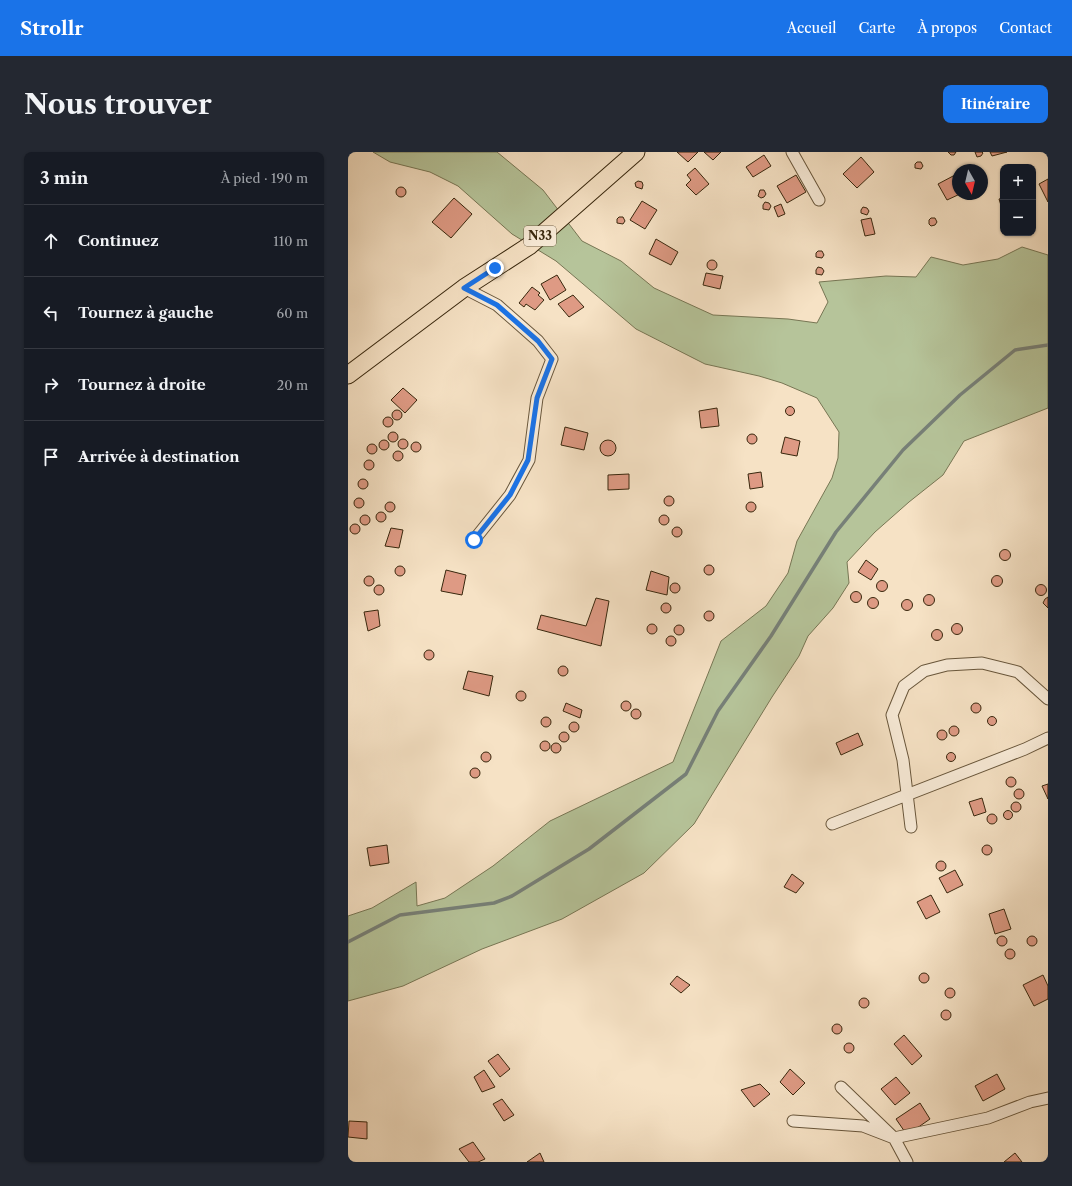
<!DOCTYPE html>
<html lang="fr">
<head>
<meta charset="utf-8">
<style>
  body { margin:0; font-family:"Libre Caslon Text",serif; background:#242831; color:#f1f3f6 }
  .controls { position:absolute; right:12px; top:12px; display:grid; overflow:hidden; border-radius:8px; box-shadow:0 1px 3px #0004 }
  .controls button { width:36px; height:36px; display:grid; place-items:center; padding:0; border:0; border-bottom:1px solid #363941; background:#171b24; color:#f1f3f6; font:20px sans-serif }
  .compass { position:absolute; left:604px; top:12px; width:36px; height:36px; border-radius:50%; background:#171b24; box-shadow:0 1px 3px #0004; rotate:172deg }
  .stop { position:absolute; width:12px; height:12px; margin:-9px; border:3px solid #1a73e8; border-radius:50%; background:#fff }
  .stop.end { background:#1a73e8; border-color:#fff; box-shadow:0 1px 4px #0008 }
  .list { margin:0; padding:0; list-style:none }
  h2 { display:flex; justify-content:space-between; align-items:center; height:52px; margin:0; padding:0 16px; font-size:17px }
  h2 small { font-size:13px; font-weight:400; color:#9ea1a6 }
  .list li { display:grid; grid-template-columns:26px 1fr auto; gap:12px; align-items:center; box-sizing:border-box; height:72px; padding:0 16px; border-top:1px solid #363941 }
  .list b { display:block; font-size:15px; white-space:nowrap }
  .list em { font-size:13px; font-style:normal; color:#9ea1a6 }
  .icon { flex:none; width:22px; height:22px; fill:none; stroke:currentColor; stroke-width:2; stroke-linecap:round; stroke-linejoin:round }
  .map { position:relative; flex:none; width:700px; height:1010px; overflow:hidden; border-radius:8px }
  header { display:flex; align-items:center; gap:24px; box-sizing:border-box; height:56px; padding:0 20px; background:#1a73e8; color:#fff }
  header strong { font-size:19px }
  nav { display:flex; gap:22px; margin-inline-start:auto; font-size:14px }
  .intro { display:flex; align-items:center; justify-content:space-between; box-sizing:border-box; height:96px; padding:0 24px }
  h1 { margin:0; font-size:28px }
  .button { padding:10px 18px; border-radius:8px; background:#1a73e8; color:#fff; font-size:14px; font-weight:700 }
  main { display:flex; gap:24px; padding:0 24px }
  aside { flex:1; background:#171b24; border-radius:8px; box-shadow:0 1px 3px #0004 }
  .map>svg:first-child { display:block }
</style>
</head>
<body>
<header>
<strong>Strollr</strong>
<nav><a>Accueil</a><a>Carte</a><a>À propos</a><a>Contact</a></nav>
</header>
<div class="intro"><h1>Nous trouver</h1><a class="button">Itinéraire</a></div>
<main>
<aside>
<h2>3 min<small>À pied · 190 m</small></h2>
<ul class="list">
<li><svg class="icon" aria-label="ahead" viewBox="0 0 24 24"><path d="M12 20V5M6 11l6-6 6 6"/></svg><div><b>Continuez</b></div><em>110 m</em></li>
<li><svg class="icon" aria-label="left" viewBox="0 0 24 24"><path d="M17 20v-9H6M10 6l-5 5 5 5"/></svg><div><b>Tournez à gauche</b></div><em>60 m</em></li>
<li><svg class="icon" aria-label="right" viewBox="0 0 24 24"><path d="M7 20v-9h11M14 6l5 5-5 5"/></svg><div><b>Tournez à droite</b></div><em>20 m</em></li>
<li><svg class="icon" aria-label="arrive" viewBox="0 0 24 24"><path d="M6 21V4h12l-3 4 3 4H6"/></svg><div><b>Arrivée à destination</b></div></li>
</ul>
</aside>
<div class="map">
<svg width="700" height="1010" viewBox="0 0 700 1010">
  <rect width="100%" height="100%" fill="#f6e2c5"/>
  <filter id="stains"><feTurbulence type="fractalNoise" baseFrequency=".005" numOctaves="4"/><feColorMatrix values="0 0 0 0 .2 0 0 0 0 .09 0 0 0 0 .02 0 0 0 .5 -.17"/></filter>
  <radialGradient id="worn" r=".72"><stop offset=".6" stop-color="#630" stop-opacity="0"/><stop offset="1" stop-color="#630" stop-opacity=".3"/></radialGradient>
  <!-- green -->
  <path fill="#b6c49a" stroke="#777654" d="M25 0H149L195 38 234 89 273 109 306 136 365 163 440 167 469 171 480 150 471 130 538 124 568 125 583 105 615 113 650 107 674 95 700 103V256L616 289 595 323 561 350 527 380 499 410 501 431 485 456 460 484 451 504 424 545 346 672 296 721 214 767 134 797 55 834 0 849V764L24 756 68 730 69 754 97 746 145 714 202 669 325 610 373 489 418 454 440 421 449 389 484 326 490 306 491 280 469 246 434 231 411 224 357 212 288 177 208 109 164 82 110 34 82 20 42 10Z"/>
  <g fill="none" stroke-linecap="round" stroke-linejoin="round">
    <!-- stream -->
    <path stroke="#778078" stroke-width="3.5" d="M0 790 52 763 146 751 164 744 241 697 338 622 370 559 423 484 488 380 555 298 612 243 667 198 700 193"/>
  </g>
  <!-- building -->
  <path fill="#de9a84" stroke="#38270d" d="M329 0H350L340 10Z
    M356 0H373L365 8Z
    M600 0H608L606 3H603Z
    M627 0H634L635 1 633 4 629 5Z
    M642 0H659L644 4Z
    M416 3 423 14 405 25 398 15Z
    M513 5 526 20 509 36 495 22Z
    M569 10H573L575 14 573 17 567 16V12Z
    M347 16 361 32 348 43 338 33 343 28 339 23Z
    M448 23 458 40 439 51 429 34Z
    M607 23 610 28V42H612L599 48 590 32Z
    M700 27V50L691 32Z
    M290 29 294 30 295 33 294 37 288 35 287 31Z
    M48 40a5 5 0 1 1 10 0a5 5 0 1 1-10 0Z
    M412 38H416L418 42 416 45 413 46 410 44Z
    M106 46 124 62 103 86 84 70Z
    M655 46V60L651 47Z
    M294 49 309 58 297 77 282 68Z
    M417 50 421 51 423 54 421 58 415 57V53Z
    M433 52 437 62 430 65 426 55Z
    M515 55 519 56 521 59 519 63 513 61V58Z
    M271 65H275L277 69 275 72 269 71V67Z
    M523 66 527 82 517 84 513 68Z
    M583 66H587L589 70 587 73 583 74 581 72V68Z
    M308 87 330 100 323 113 301 102Z
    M470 99H474L476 103 474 106 468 105V101Z
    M359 113a5 5 0 1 1 10 0a5 5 0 1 1-10 0Z
    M470 115 474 116 476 119 474 123 468 122V118Z
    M358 121 375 124 372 137 355 133Z
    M209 123 218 138 202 148 193 132Z
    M184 135 192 141 190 143 196 148 187 158 178 152 176 155 171 151Z
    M225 143 236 155 221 165 210 152Z
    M55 236 69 248 57 261 43 248Z
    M437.5 259a4.5 4.5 0 1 1 9 0a4.5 4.5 0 1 1-9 0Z
    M369 256 371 274 353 276 351 259Z
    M44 263a5 5 0 1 1 10 0a5 5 0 1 1-10 0Z
    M35 270a5 5 0 1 1 10 0a5 5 0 1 1-10 0Z
    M217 275 240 281 236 298 213 293Z
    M40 285a5 5 0 1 1 10 0a5 5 0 1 1-10 0Z
    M399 287a5 5 0 1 1 10 0a5 5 0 1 1-10 0Z
    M437 285 452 289 449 304 433 301Z
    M50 292a5 5 0 1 1 10 0a5 5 0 1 1-10 0Z
    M31 293a5 5 0 1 1 10 0a5 5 0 1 1-10 0Z
    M252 296a8 8 0 1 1 16 0a8 8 0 1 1-16 0Z
    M63 295a5 5 0 1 1 10 0a5 5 0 1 1-10 0Z
    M19 297a5 5 0 1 1 10 0a5 5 0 1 1-10 0Z
    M45 304a5 5 0 1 1 10 0a5 5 0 1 1-10 0Z
    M16 313a5 5 0 1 1 10 0a5 5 0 1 1-10 0Z
    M413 320 415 335 402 337 400 322Z
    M281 322V337L260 338V323Z
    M10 332a5 5 0 1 1 10 0a5 5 0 1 1-10 0Z
    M316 349a5 5 0 1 1 10 0a5 5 0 1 1-10 0Z
    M6 351a5 5 0 1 1 10 0a5 5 0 1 1-10 0Z
    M398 355a5 5 0 1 1 10 0a5 5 0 1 1-10 0Z
    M37 355a5 5 0 1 1 10 0a5 5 0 1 1-10 0Z
    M28 365a5 5 0 1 1 10 0a5 5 0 1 1-10 0Z
    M12 368a5 5 0 1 1 10 0a5 5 0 1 1-10 0Z
    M311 368a5 5 0 1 1 10 0a5 5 0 1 1-10 0Z
    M2 377a5 5 0 1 1 10 0a5 5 0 1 1-10 0Z
    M324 380a5 5 0 1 1 10 0a5 5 0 1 1-10 0Z
    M43 376 55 378 51 396 37 394Z
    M651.5 403a5.5 5.5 0 1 1 11 0a5.5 5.5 0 1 1-11 0Z
    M518 408 530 417 523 428 510 420Z
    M356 418a5 5 0 1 1 10 0a5 5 0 1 1-10 0Z
    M47 419a5 5 0 1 1 10 0a5 5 0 1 1-10 0Z
    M98 418 118 423 114 443 93 439Z
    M303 419 321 425 319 443 298 438Z
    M643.5 429a5.5 5.5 0 1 1 11 0a5.5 5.5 0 1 1-11 0Z
    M16 429a5 5 0 1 1 10 0a5 5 0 1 1-10 0Z
    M528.5 434a5.5 5.5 0 1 1 11 0a5.5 5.5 0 1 1-11 0Z
    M322 436a5 5 0 1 1 10 0a5 5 0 1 1-10 0Z
    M687.5 438a5.5 5.5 0 1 1 11 0a5.5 5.5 0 1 1-11 0Z
    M26 438a5 5 0 1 1 10 0a5 5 0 1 1-10 0Z
    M502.5 445a5.5 5.5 0 1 1 11 0a5.5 5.5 0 1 1-11 0Z
    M575.5 448a5.5 5.5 0 1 1 11 0a5.5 5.5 0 1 1-11 0Z
    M700 445V456L695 451 697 447Z
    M519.5 451a5.5 5.5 0 1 1 11 0a5.5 5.5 0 1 1-11 0Z
    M248 446 261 449 253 494 189 477 193 463 238 474Z
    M553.5 453a5.5 5.5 0 1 1 11 0a5.5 5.5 0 1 1-11 0Z
    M313 456a5 5 0 1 1 10 0a5 5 0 1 1-10 0Z
    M30 458 32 474 20 479 16 460Z
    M356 464a5 5 0 1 1 10 0a5 5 0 1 1-10 0Z
    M603.5 477a5.5 5.5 0 1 1 11 0a5.5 5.5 0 1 1-11 0Z
    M299 477a5 5 0 1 1 10 0a5 5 0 1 1-10 0Z
    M326 478a5 5 0 1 1 10 0a5 5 0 1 1-10 0Z
    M583.5 483a5.5 5.5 0 1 1 11 0a5.5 5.5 0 1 1-11 0Z
    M318 489a5 5 0 1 1 10 0a5 5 0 1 1-10 0Z
    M76 503a5 5 0 1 1 10 0a5 5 0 1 1-10 0Z
    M210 519a5 5 0 1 1 10 0a5 5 0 1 1-10 0Z
    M120 519 145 524 141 544 115 537Z
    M168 544a5 5 0 1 1 10 0a5 5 0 1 1-10 0Z
    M273 554a5 5 0 1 1 10 0a5 5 0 1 1-10 0Z
    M218 551 234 558 232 566 215 559Z
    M623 556a5 5 0 1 1 10 0a5 5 0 1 1-10 0Z
    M283 562a5 5 0 1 1 10 0a5 5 0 1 1-10 0Z
    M639.5 569a4.5 4.5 0 1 1 9 0a4.5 4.5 0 1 1-9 0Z
    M193 570a5 5 0 1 1 10 0a5 5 0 1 1-10 0Z
    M221 575a5 5 0 1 1 10 0a5 5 0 1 1-10 0Z
    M601 579a5 5 0 1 1 10 0a5 5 0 1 1-10 0Z
    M589 583a5 5 0 1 1 10 0a5 5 0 1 1-10 0Z
    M211 585a5 5 0 1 1 10 0a5 5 0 1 1-10 0Z
    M510 581 515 593 493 603 488 591Z
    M192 594a5 5 0 1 1 10 0a5 5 0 1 1-10 0Z
    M203 596a5 5 0 1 1 10 0a5 5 0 1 1-10 0Z
    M133 605a5 5 0 1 1 10 0a5 5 0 1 1-10 0Z
    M598.5 605a4.5 4.5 0 1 1 9 0a4.5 4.5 0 1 1-9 0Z
    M122 621a5 5 0 1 1 10 0a5 5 0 1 1-10 0Z
    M658 630a5 5 0 1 1 10 0a5 5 0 1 1-10 0Z
    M700 632V647L694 634Z
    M666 642a5 5 0 1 1 10 0a5 5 0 1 1-10 0Z
    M634 646 638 660 626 664 621 650Z
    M663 655a5 5 0 1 1 10 0a5 5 0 1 1-10 0Z
    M655.5 663a4.5 4.5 0 1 1 9 0a4.5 4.5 0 1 1-9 0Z
    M639 667a5 5 0 1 1 10 0a5 5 0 1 1-10 0Z
    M39 693 41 711 22 714 19 696Z
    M634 698a5 5 0 1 1 10 0a5 5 0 1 1-10 0Z
    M588 714a5 5 0 1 1 10 0a5 5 0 1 1-10 0Z
    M607 718 615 733 599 741 591 726Z
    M444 722 456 731 448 741 436 735Z
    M583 743 592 760 578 767 569 750Z
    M656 757 663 777 647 782 641 762Z
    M649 789a5 5 0 1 1 10 0a5 5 0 1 1-10 0Z
    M679 789a5 5 0 1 1 10 0a5 5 0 1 1-10 0Z
    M657 802a5 5 0 1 1 10 0a5 5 0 1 1-10 0Z
    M571 826a5 5 0 1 1 10 0a5 5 0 1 1-10 0Z
    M695 823 700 834V847L686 854 675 833Z
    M329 824 342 833 333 841 322 832Z
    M597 841a5 5 0 1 1 10 0a5 5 0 1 1-10 0Z
    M511 851a5 5 0 1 1 10 0a5 5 0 1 1-10 0Z
    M593 863a5 5 0 1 1 10 0a5 5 0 1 1-10 0Z
    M484 877a5 5 0 1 1 10 0a5 5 0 1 1-10 0Z
    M556 883 574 904 564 913 546 892Z
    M496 896a5 5 0 1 1 10 0a5 5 0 1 1-10 0Z
    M150 902 162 917 152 925 140 909Z
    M442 917 457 931 445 943 432 930Z
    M136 918 147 935 134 940 126 925Z
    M649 922 657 937 635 949 627 934Z
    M548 925 562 941 547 953 533 937Z
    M412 932 422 942 406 955 393 938Z
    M154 947 166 963 156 969 145 952Z
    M572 951 582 967 559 983 548 967Z
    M1 969 19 970V987L0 985Z
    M125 990 137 1007 130 1010H121L111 997Z
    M192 1001 196 1010H179Z
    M667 1001 674 1010H656Z"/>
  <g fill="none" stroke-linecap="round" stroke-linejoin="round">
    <!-- street casing -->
    <g stroke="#68563b" stroke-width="13">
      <path id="street" d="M444 0 471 48
        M116 136 149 153 190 189 204 207 189 246 181 308 162 343 126 388
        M484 672 677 597 700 586
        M563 675 555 608 544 563 556 534 576 519 599 513 634 511 670 520 700 547
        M493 935 546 986 559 1010
        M445 969 515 974 546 986 640 966 682 950 700 946"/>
    </g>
    <!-- primary casing -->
    <g stroke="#38270d" stroke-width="19">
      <path id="primary" d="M0 223 116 136 181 94 288 0"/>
    </g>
    <!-- street -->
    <use href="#street" stroke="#f9ecd9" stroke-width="11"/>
    <!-- primary -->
    <use href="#primary" stroke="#f6e2c5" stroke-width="17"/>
  </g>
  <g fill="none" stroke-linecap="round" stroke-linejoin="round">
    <!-- route -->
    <path stroke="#1a73e8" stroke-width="5" d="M126 388 162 343 180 308 189 246 204 207 190 189 149 153 116 136 147 116"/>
  </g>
  <g text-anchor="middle" stroke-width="3.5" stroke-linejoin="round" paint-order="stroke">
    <!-- shield labels -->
    <rect fill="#f9ecd9" stroke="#72624a" stroke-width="1" x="176" y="74" width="32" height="20" rx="3"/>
    <g font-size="12" font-weight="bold" fill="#38270d">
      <text x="192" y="88">N33</text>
    </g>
  </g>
  <rect width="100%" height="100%" filter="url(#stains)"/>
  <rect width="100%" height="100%" fill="url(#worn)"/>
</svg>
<div class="controls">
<button>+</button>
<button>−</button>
</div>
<svg class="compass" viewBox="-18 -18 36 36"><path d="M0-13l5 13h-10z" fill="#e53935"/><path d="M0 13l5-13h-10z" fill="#9ea1a6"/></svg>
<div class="stop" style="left:126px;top:388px"></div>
<div class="stop end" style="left:147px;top:116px"></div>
</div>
</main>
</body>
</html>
